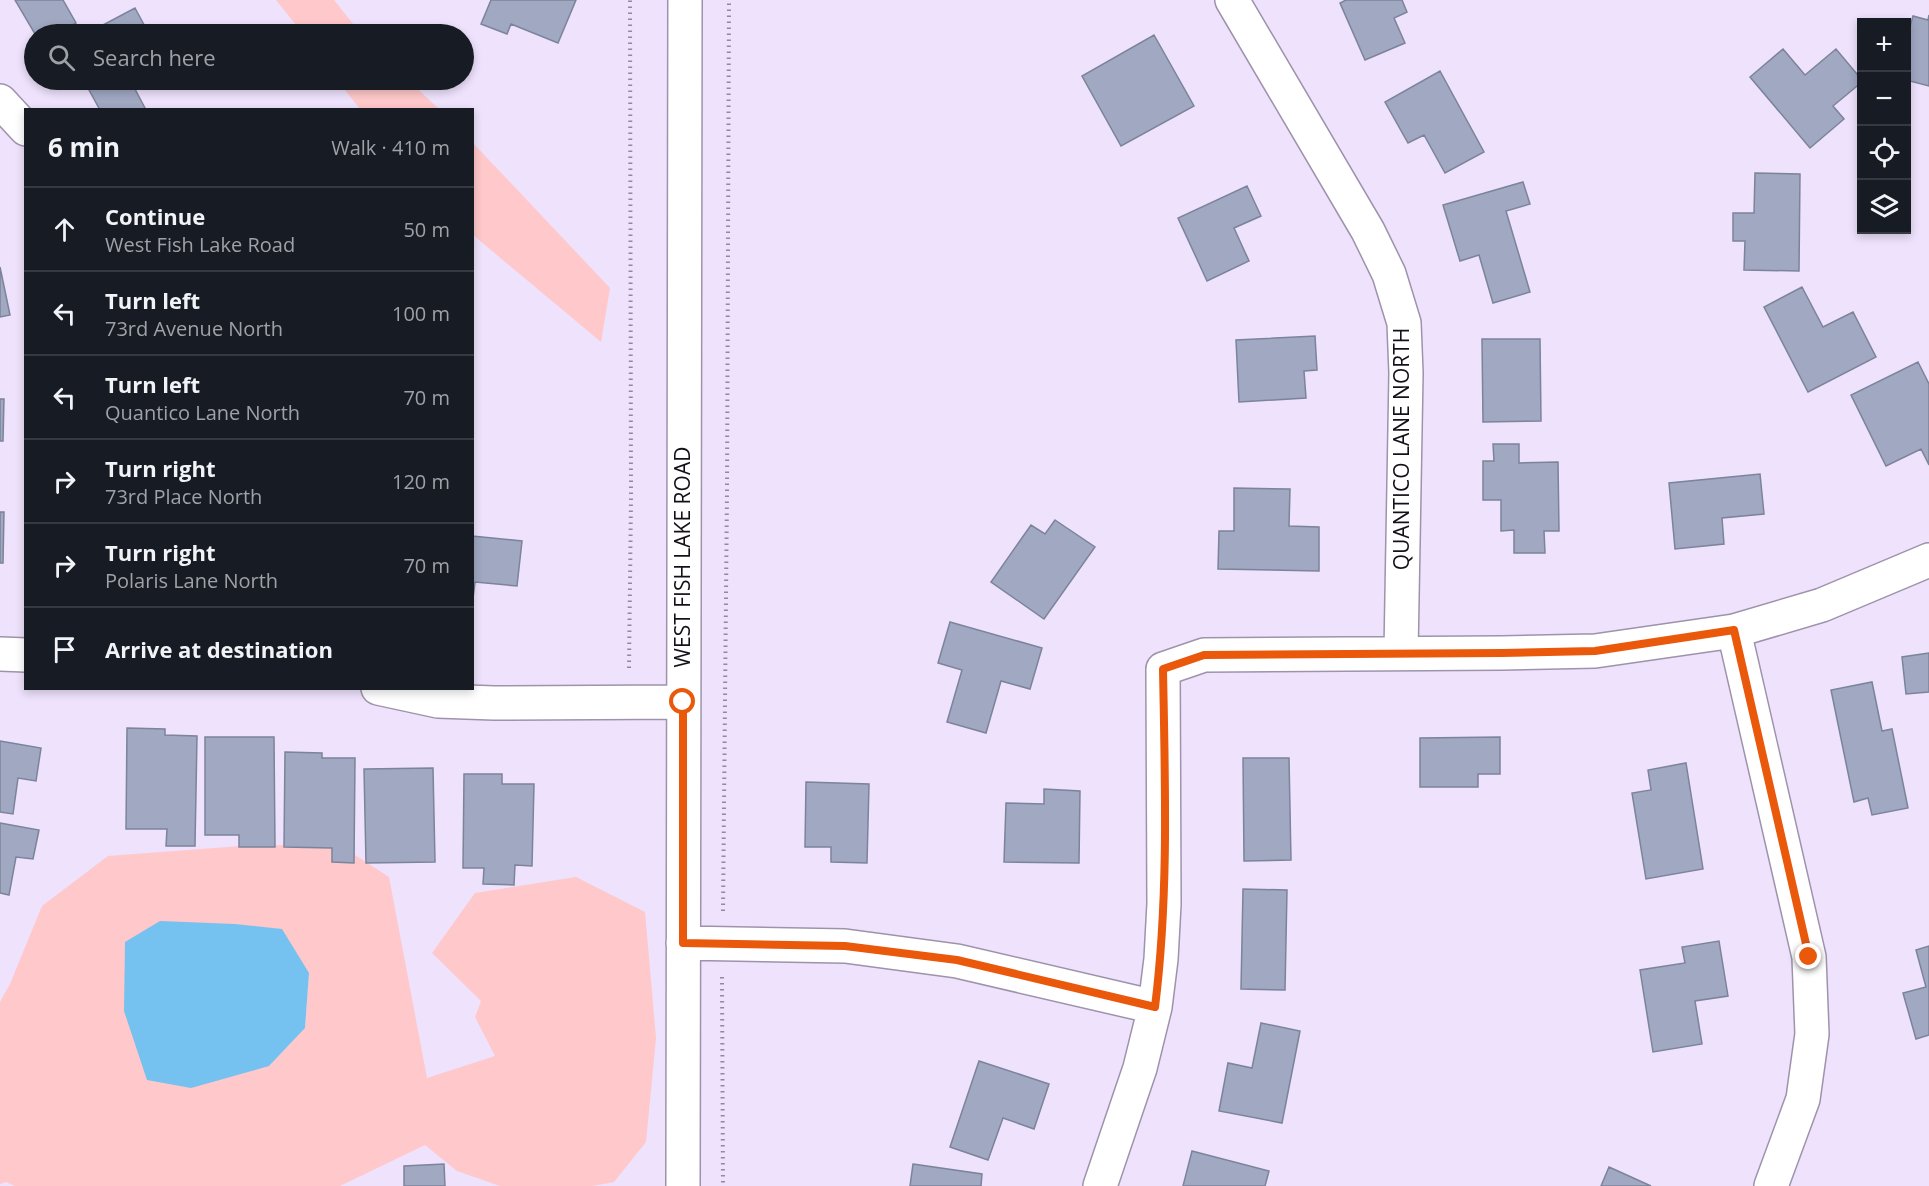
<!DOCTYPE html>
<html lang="en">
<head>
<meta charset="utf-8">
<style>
  body { margin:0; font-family:"Open Sans",sans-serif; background:#242831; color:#f1f3f6 }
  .controls { position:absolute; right:18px; top:18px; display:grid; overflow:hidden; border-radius:0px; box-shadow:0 3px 9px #0003 }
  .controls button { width:54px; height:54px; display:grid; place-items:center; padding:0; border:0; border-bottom:2px solid #363941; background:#171b24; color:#f1f3f6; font:30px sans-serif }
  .stop { position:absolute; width:18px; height:18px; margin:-14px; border:4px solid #ea580c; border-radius:50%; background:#fff }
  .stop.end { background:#ea580c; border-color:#fff; box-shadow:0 2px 6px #0008 }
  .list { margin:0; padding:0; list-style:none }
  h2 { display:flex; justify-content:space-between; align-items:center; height:78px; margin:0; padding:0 24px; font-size:26px }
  h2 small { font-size:20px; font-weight:400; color:#9ea1a6 }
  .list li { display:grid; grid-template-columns:39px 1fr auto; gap:18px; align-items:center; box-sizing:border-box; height:84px; padding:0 24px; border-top:2px solid #363941 }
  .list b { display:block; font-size:22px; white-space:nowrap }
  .list p { margin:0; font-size:20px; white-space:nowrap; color:#9ea1a6 }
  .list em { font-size:20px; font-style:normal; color:#9ea1a6 }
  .icon { flex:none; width:33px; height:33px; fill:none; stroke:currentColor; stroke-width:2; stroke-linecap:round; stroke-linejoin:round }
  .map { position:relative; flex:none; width:1929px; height:1186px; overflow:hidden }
  .search { position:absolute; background:#171b24; box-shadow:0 3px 9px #0003; left:24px; top:24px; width:450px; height:66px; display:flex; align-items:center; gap:15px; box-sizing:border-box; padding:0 21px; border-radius:33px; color:#9ea1a6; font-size:22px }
  .panel { position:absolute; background:#171b24; box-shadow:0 3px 9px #0003; left:24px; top:108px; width:450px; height:582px; border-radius:0px }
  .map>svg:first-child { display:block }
</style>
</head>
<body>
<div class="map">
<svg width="1929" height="1186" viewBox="0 0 1929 1186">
  <rect width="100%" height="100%" fill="#eee2fc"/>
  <!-- green -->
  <path fill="#ffc8ca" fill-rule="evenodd" d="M276 0H334L361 34H303Z
    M337 80H408L439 109H360Z
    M472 142 610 288 601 342 473 235Z
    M338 844 389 877 427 1078 495 1056 475 1017 481 1001 432 953 475 893 576 877 645 912 656 1038 646 1142 614 1182 592 1186H500L457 1171 425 1145 340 1186H15L6 1182 0 1184V1002L10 984 42 906 108 856 241 846ZM309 973 305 1028 269 1066Z"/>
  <!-- water -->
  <path fill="#75c1ef" d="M160 921 235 924 282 929 309 973 305 1028 269 1066 191 1088 147 1080 124 1011 125 942Z"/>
  <!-- building -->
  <path fill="#a0a8c2" stroke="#7c839b" stroke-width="1.5" d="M15 0H63L76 23 57 34H35Z
    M491 0H576L558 43 511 24 507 34 481 24Z
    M1346 0H1402L1407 12 1394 18 1405 43 1365 60 1340 3Z
    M135 8 149 34H86Z
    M1929 15V86L1906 80V41L1913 16 1928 20Z
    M1154 35 1194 106 1121 146 1082 76Z
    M1783 49 1805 75 1836 49 1862 80V82L1833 106 1844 119 1810 148 1750 77Z
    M1440 71 1484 152 1445 173 1424 135 1408 143 1385 102Z
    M104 80H152L135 89 146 110H100L88 88Z
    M1755 173 1800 174 1799 271 1744 270 1745 241H1733V213H1754Z
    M1523 182 1530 204 1506 211 1530 292 1493 303 1479 255 1460 261 1443 205Z
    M1247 186 1261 216 1234 228 1249 261 1207 281 1178 218Z
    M0 267 10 315 0 317Z
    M1802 287 1823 327 1853 312 1876 357 1808 392 1764 307Z
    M1315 336 1317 370 1304 371 1306 398 1239 402 1236 340Z
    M1482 339H1540L1541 421 1483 422Z
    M1918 362 1929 384V465L1921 449 1886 466 1851 395Z
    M0 399H4L3 441H0Z
    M1493 444H1519V463L1558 462 1559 531H1544L1545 553H1514V530L1501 531V500H1483V461H1494Z
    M1760 474 1764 514 1722 518 1724 544 1675 549 1669 483Z
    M1234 488 1290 489 1289 526 1319 527V571L1218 569 1219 531H1234Z
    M0 512H4L3 563H0Z
    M1055 520 1095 547 1044 619 991 582 1031 525 1045 534Z
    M472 536 522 541 517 586 475 582 472 607Z
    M950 622 1042 648 1030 689 1001 681 986 733 947 722 962 670 938 663Z
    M1929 653V692L1906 694 1902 657Z
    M1872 682 1882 731 1892 729 1908 808 1872 815 1868 798 1854 802 1831 690Z
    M127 728 165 729V735L197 736 195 846H166L167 829H126Z
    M205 737H274L275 847H239V835H205Z
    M1500 737V774H1478V787H1420V738Z
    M0 741 41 748 36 781 18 778 13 814 0 812Z
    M285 752 322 753V758H355L354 863 332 862V848L284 847Z
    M1243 758H1289L1291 860 1244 861Z
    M1686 763 1703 869 1646 879 1632 793 1651 790 1648 770Z
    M433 768 435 862 366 863 364 769Z
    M464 774H502V784H534L532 866 515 865 514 885 483 884 484 868H463Z
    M806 782 869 784 867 863 831 862V847H805Z
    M1044 789 1080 791 1079 863 1004 862 1006 803 1044 804Z
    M0 823 39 830 33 859 16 857 9 895 0 893Z
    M1243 889 1287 890 1285 990 1241 989Z
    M1719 941 1728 996 1695 1001 1702 1044 1653 1052 1640 970 1685 963 1682 947Z
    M1929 946V1035L1916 1039 1903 993 1926 987 1916 950Z
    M1261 1023 1300 1031 1282 1123 1219 1111 1228 1063 1252 1068Z
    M979 1061 1049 1084 1034 1129 1003 1118 988 1160 950 1147Z
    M1192 1151 1269 1171 1265 1186H1183Z
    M444 1164 445 1186H404V1166Z
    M913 1164 982 1174 981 1186H910Z
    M1609 1167 1651 1186H1601Z"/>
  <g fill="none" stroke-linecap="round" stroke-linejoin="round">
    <!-- minor casing -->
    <g stroke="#9e93ab" stroke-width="36">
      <path id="minor" d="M1232 0 1368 231 1389 274 1404 323 1406 373 1401 653
        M0 101 26 129
        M1734 631 1809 957 1812 1034 1803 1099 1771 1186
        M0 654 26 655
        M378 688 438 701 494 703 683 702
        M683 943 845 946 957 961 1155 1007
        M683 1186 685 0
        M1100 1186 1140 1068 1155 1007 1161 959 1164 904 1163 669 1204 655 1502 653 1595 651 1734 631 1822 605 1929 560"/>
    </g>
    <!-- path -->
    <path stroke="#92899c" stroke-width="4" stroke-dasharray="1.5 4.5" stroke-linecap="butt" d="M629 668 631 498 630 0
      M723 911 727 491 729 0
      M722 977 723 1186"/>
    <!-- minor -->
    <use href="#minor" stroke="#fff" stroke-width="33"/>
  </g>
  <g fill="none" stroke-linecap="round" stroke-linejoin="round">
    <!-- route -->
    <path stroke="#ea580c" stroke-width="8" d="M683 702V943L845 946 957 960 1155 1007C1169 895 1165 781 1163 669L1204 655 1502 653 1595 651 1734 630 1809 957"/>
  </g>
  <g text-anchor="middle" stroke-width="4.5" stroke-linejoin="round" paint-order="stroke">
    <!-- street labels -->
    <g font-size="21" fill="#141019" stroke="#fff">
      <text transform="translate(1402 449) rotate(-90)" y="7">QUANTICO LANE NORTH</text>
      <text transform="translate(683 557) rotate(-90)" y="7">WEST FISH LAKE ROAD</text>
    </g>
  </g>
</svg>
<div class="controls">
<button>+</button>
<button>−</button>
<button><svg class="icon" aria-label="locate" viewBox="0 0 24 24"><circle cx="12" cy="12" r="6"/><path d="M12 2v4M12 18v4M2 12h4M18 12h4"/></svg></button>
<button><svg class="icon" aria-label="layers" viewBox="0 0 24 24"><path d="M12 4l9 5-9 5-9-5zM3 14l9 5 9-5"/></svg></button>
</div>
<div class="stop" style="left:683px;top:702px"></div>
<div class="stop end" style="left:1809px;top:957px"></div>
<div class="search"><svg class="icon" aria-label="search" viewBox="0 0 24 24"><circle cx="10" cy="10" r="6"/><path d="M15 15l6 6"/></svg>Search here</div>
<section class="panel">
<h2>6 min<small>Walk · 410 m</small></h2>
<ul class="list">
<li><svg class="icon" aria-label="ahead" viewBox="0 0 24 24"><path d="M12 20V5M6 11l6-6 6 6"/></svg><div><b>Continue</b><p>West Fish Lake Road</p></div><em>50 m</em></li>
<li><svg class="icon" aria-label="left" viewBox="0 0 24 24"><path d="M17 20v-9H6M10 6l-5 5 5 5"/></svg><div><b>Turn left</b><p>73rd Avenue North</p></div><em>100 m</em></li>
<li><svg class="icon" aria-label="left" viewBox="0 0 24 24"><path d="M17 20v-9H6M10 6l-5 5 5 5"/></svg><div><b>Turn left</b><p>Quantico Lane North</p></div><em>70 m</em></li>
<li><svg class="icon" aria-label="right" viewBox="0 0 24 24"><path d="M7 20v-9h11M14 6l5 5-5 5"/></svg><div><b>Turn right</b><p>73rd Place North</p></div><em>120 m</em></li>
<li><svg class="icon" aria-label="right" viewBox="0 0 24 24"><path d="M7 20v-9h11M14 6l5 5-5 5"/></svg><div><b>Turn right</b><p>Polaris Lane North</p></div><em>70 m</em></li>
<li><svg class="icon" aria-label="arrive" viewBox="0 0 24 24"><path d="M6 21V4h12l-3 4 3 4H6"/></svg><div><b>Arrive at destination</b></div></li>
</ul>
</section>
</div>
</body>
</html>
